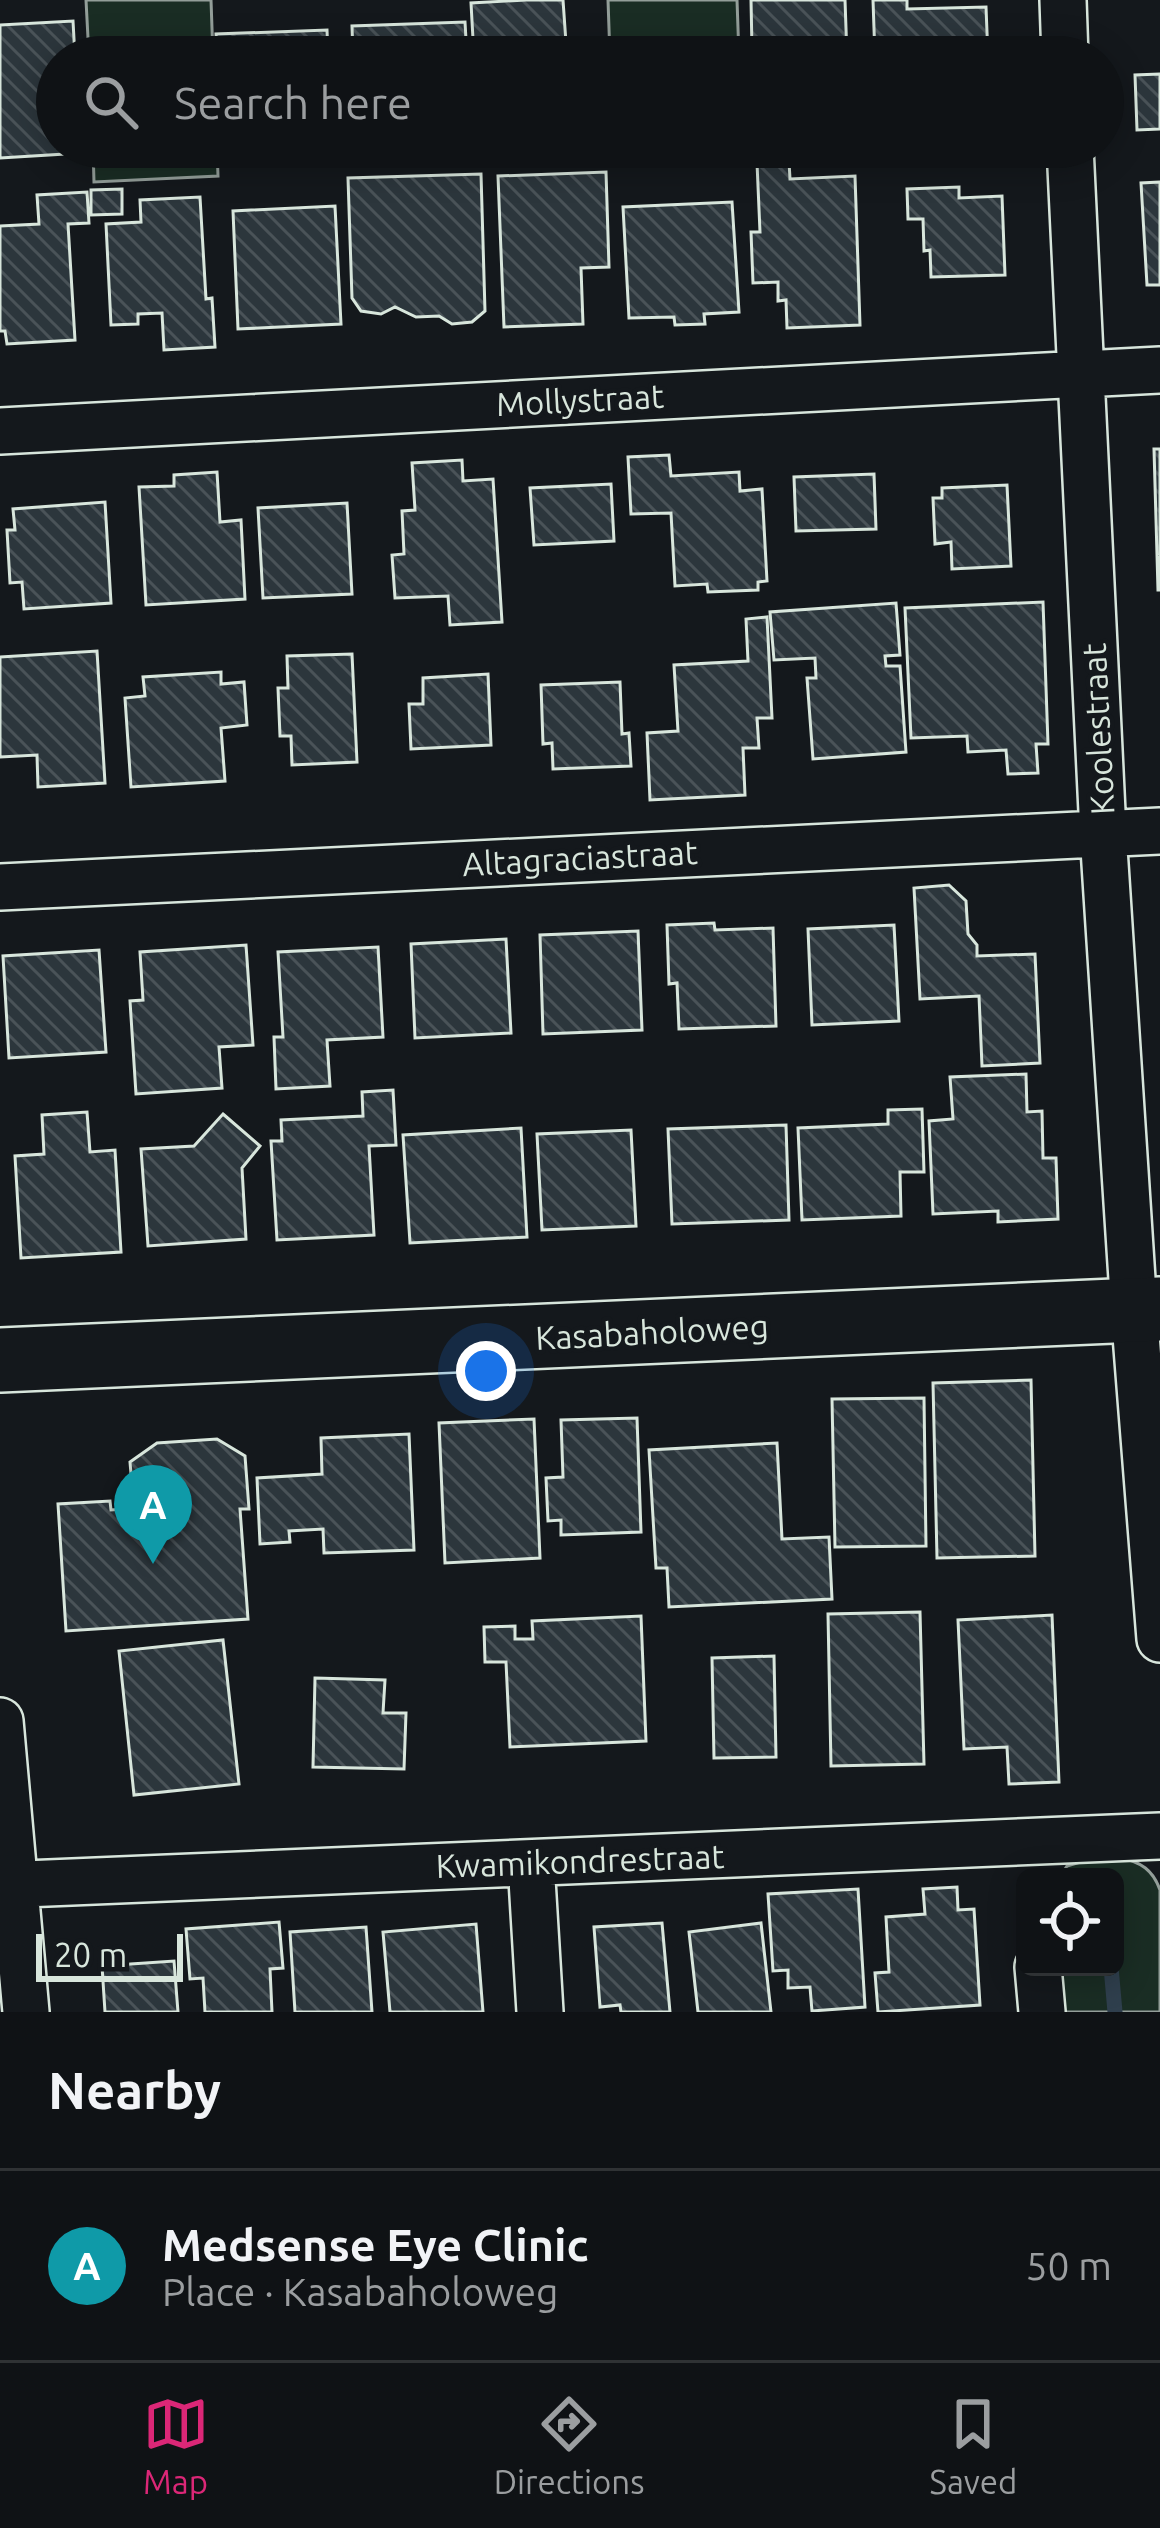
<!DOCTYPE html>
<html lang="en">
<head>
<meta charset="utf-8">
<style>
  body { margin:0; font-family:Ubuntu,sans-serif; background:#1d2022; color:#f1f3f6 }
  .controls { position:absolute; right:36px; bottom:36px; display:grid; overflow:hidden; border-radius:18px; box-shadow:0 6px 30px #0003 }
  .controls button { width:108px; height:108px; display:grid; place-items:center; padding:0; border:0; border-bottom:3px solid #2f3234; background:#0f1215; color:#f1f3f6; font:60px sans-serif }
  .scale { position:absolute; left:36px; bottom:30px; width:147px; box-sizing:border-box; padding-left:12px; border:6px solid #d8e6dc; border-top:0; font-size:33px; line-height:42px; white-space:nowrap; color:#d8e6dc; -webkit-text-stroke:9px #14181c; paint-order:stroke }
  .you { position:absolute; left:486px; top:1371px; width:42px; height:42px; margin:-30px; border:9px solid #fff; border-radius:50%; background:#1a73e8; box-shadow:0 0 0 18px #1a73e833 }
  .badge { display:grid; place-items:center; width:78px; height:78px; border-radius:50%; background:#db2777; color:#fff; font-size:39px; font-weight:700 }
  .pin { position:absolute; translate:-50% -99px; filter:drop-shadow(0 3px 6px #0008) }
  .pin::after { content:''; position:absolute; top:63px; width:42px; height:36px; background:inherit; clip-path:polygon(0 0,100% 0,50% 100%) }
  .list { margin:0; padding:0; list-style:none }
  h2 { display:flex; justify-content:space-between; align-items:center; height:156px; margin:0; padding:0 48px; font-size:51px }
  h2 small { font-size:39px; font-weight:400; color:#9b9ea0 }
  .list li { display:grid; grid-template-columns:78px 1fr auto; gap:36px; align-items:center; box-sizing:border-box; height:192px; padding:0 48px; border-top:3px solid #2f3234 }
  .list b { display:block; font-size:45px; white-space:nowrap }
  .list p { margin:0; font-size:39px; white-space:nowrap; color:#9b9ea0 }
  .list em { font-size:39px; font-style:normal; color:#9b9ea0 }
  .icon { flex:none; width:66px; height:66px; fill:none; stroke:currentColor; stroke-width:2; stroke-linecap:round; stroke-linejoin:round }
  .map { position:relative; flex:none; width:1160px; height:2012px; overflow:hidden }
  .search { position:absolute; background:#0f1215; box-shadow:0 6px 30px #0003; left:36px; right:36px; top:36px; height:132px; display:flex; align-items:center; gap:30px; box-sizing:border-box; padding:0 42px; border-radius:66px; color:#9b9ea0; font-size:45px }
  .sheet { height:348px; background:#0f1215 }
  nav { display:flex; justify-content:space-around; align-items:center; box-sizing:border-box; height:168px; border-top:3px solid #2f3234; background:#0f1215; font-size:33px; color:#9b9ea0 }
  nav a { display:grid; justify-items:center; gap:6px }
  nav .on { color:#db2777 }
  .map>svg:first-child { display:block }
</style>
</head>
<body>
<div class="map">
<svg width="1160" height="2012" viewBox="0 0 1160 2012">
  <defs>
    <pattern id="building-back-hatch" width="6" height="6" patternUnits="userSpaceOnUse" patternTransform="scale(3)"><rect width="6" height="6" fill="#2c363c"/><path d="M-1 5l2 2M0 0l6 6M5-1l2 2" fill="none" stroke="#4a5358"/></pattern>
  </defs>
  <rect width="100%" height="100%" fill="#14181c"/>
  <!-- green -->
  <path fill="#1a2d24" stroke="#939e99" stroke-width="3" d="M86 0H211L213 57H89Z
    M608 0H737L739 57H610Z
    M93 147H217L218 176 94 182Z
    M613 147H743V160L614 164Z
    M1121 1858C1141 1862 1153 1870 1160 1890V2012H1059L1054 1967H1115V1877H1060L1067 1866 1087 1860Z"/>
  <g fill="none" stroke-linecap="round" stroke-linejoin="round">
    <!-- stream -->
    <path stroke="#2f3f4d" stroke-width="15" d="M1111 1967 1115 2012"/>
  </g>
  <!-- building -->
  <path fill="url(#building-back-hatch)" stroke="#d8e6dc" stroke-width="3" d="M526 0H563L567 57H474L471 3Z
    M751 0H845L847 57H741V50L752 49Z
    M873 0H907V9L986 7 988 57H875Z
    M73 21 75 57H57V147H81V153L0 158V25Z
    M465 22 467 57H353L352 26Z
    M327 30 328 57H217L216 34Z
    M1160 74V129L1137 130 1135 75Z
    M485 147H526V156L485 158Z
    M806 147H871V149L806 151Z
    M789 161 790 179 855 176 860 325 787 328 786 300 778 301V282L753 283 751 232H760L757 163Z
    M606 172 609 267 581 268 583 324 504 327 498 176Z
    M481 174 485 311 472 322 452 324 439 316 416 317 395 307 381 314 361 311 352 298 348 178Z
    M1160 182V285H1147L1141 183Z
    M959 187V198L1002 196 1005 275 931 277 930 250 924 251 923 219H908L907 189Z
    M122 189V214L91 215V190Z
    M87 192 89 223 68 224 75 340 7 344 5 331H0V226L39 224 37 195Z
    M200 197 206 299 212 298 215 347 164 350 162 313 138 314V324L111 325 106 224 141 222 140 200Z
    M732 202 739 312 704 314 705 324 675 325 674 317 629 318 623 207Z
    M335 206 341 324 238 329 233 211Z
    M1154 449H1160V590H1158Z
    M669 455 671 476 739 472 740 491 762 489 767 581 758 582V590L708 592 707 584 675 586 671 513 631 514 628 457Z
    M462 460 463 481 493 479 502 622 450 625 448 596 395 598 392 555 404 554 402 511 415 510 412 463Z
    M217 472 220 522 241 520 245 599 146 605 139 487 174 486V475Z
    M874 474 876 529 796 531 794 477Z
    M611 484 614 541 534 545 530 488Z
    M1007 485 1011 566 952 569 951 542 935 544 933 498H942V488Z
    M105 502 111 603 24 609 22 582 10 583 7 530H15L13 509Z
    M347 503 352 594 263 598 258 508Z
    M1043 602 1048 744H1036L1038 773 1008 774 1006 750 968 752 967 736 911 738 905 608Z
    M896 603 900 655 885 656 886 666H900L906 752 813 759 807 678H816L815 658 774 660 770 612Z
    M767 617 772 718H757L759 748H743L745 795 650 800 647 733 678 731 674 665 748 661 746 619Z
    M97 651 105 783 38 787 37 755 0 757V657Z
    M352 654 357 762 292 765 291 736H280L278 688H288L287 656Z
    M221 672V684L244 682 247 725 221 728 225 781 131 787 125 698 145 696 143 677Z
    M488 674 491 745 411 749 409 704H423V678Z
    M620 682 622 734 629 733 631 766 553 769 552 743 543 744 541 685Z
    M949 885 966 901 968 934 977 945V956L1035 954 1040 1063 982 1066 979 996 920 999 914 888Z
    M714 923 715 930 773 928 776 1026 679 1029 677 983 669 984 667 925Z
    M894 925 899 1021 812 1025 808 929Z
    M638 931 642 1030 543 1034 540 935Z
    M506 939 511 1033 415 1038 411 944Z
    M246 945 253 1045 219 1047 222 1088 136 1094 130 1001 143 1000 140 952Z
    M378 947 383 1037 327 1040 330 1086 276 1089 274 1037H283L278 952Z
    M99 950 106 1052 9 1058 3 956Z
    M1026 1074 1027 1112 1042 1111 1043 1158H1056L1058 1219 998 1222V1211L933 1214 929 1121 953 1119 950 1077Z
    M393 1090 396 1145 369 1146 374 1235 277 1240 271 1141H282L281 1120 363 1116 362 1092Z
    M922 1109 924 1172H900L901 1216 802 1220 798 1128 888 1124V1110Z
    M87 1112 90 1152 115 1150 121 1252 21 1258 15 1156 44 1154 42 1115Z
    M223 1114 260 1146 242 1168 246 1239 148 1246 141 1149 194 1146Z
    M786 1125 789 1220 672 1224 668 1129Z
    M521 1128 527 1237 410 1243 403 1135Z
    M631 1130 636 1226 542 1230 537 1134Z
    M1031 1380 1035 1556 937 1558 933 1383Z
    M924 1398 926 1546 835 1547 832 1399Z
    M637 1418 641 1532 561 1535V1520L548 1521 546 1478 563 1477 561 1420Z
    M534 1419 540 1558 445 1563 439 1423Z
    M409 1434 414 1550 324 1553 323 1529 289 1531 290 1542 260 1544 257 1478 322 1474 321 1438Z
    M217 1439 245 1456 249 1509H240L248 1619 66 1631 58 1504 110 1501 111 1510 124 1509V1499L133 1498 130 1462 157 1443Z
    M777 1443 782 1539 829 1537 832 1599 669 1607 667 1568H656L649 1450Z
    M920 1612 924 1764 831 1766 828 1614Z
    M1052 1615 1059 1782 1009 1784 1007 1747 964 1749 958 1620Z
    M641 1616 646 1741 510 1747 506 1662H485L484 1627 515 1626V1639H533L532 1621Z
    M223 1640 239 1784 134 1795 119 1651Z
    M774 1656 776 1757 714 1758 712 1658Z
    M315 1678 385 1680 383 1713H406L404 1769 313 1767Z
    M957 1887 958 1910 974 1909 980 2005 878 2012 875 1973 889 1972 886 1917 925 1914 923 1889Z
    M858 1889 865 2007 812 2011 810 1987 788 1988V1970L773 1971 768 1894Z
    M279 1922 283 1968 270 1969 272 2012H205L203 1978 190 1979 186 1929Z
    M662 1923 670 2012H621L620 2005 600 2007 594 1927Z
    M761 1923 771 2012H698L689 1932Z
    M476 1924 483 2012H390L383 1932Z
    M366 1927 372 2012H295L290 1932Z
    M174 1961 178 2012H105L102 1966Z"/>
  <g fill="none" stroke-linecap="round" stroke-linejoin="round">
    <!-- street casing -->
    <g stroke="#d8e6dc" stroke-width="50">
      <path id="street" d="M1063 0 1065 57
        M1070 147 1103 833 1134 1310 1160 1639
        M0 431 1160 370
        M0 887 1160 831
        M0 1721 26 2012
        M531 1863 540 2012
        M0 1885 1160 1836
        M1038 1967 1042 2012"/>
    </g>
    <!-- secondary casing -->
    <g stroke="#d8e6dc" stroke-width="68">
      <path id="secondary" d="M0 1360 1160 1309"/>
    </g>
    <!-- street -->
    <use href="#street" stroke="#14181c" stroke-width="45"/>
    <!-- secondary -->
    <use href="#secondary" stroke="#14181c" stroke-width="63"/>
  </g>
  <g text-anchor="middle" stroke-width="9" stroke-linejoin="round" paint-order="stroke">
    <!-- street labels -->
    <g font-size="33" fill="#d8e6dc" stroke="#14181c">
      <text transform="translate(580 400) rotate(-3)" y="12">Mollystraat</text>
      <text transform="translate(1098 729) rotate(-93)" y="12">Koolestraat</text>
      <text transform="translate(580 858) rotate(-3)" y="12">Altagraciastraat</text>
      <text transform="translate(652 1332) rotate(-3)" y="12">Kasabaholoweg</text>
      <text transform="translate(580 1861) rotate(-2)" y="12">Kwamikondrestraat</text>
    </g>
  </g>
</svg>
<div class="controls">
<button><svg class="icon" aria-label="locate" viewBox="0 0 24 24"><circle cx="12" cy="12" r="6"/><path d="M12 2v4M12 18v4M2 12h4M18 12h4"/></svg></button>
</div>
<div class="scale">20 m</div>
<div class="you"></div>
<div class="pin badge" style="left:153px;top:1564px;background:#0f9aa8">A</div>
<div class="search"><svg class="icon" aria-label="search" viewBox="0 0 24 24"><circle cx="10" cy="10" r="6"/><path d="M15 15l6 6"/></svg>Search here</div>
</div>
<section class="sheet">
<h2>Nearby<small></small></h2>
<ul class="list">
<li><span class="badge" style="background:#0f9aa8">A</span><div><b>Medsense Eye Clinic</b><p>Place · Kasabaholoweg</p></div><em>50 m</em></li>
</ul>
</section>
<nav>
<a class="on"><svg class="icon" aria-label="map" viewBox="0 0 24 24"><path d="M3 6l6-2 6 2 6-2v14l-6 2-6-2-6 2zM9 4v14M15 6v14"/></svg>Map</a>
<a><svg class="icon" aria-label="directions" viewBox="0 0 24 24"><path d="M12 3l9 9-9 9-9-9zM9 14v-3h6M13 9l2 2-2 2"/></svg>Directions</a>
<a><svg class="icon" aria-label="saved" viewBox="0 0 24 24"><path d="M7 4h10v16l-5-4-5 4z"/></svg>Saved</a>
</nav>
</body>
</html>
